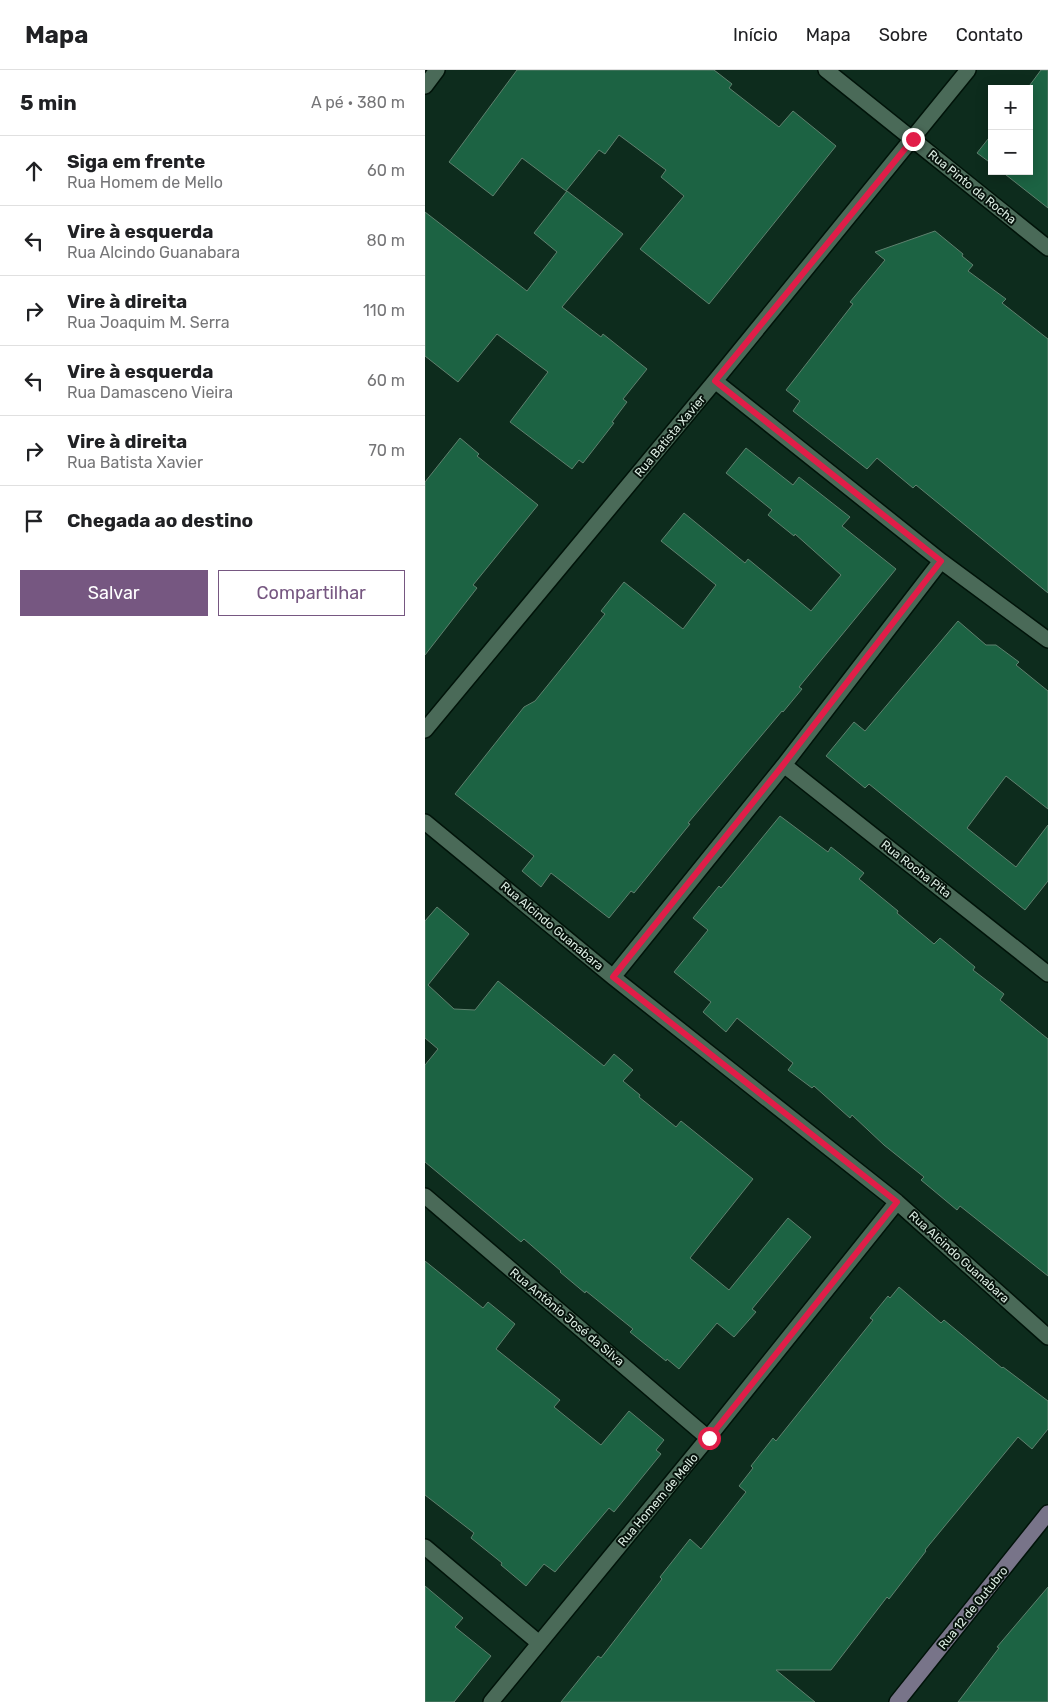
<!DOCTYPE html>
<html lang="pt">
<head>
<meta charset="utf-8">
<style>
  body { margin:0; font-family:Rubik,sans-serif; background:#f2f2f2; color:#202124 }
  .controls { position:absolute; right:15px; top:15px; display:grid; overflow:hidden; border-radius:0px; box-shadow:0 2px 12px #0003 }
  .controls button { width:45px; height:45px; display:grid; place-items:center; padding:0; border:0; border-bottom:1px solid #e0e0e0; background:#fff; color:#202124; font:25px sans-serif }
  .stop { position:absolute; width:15px; height:15px; margin:-11px; border:4px solid #e11d48; border-radius:50%; background:#fff }
  .stop.end { background:#e11d48; border-color:#fff; box-shadow:0 1px 5px #0008 }
  .list { margin:0; padding:0; list-style:none }
  h2 { display:flex; justify-content:space-between; align-items:center; height:65px; margin:0; padding:0 20px; font-size:21px }
  h2 small { font-size:16px; font-weight:400; color:#757577 }
  .list li { display:grid; grid-template-columns:32px 1fr auto; gap:15px; align-items:center; box-sizing:border-box; height:70px; padding:0 20px; border-top:1px solid #e0e0e0 }
  .list b { display:block; font-size:19px; white-space:nowrap }
  .list p { margin:0; font-size:16px; white-space:nowrap; color:#757577 }
  .list em { font-size:16px; font-style:normal; color:#757577 }
  .actions { display:flex; gap:10px; padding:15px 20px }
  .actions a { flex:1; padding:11px 0; border:1px solid #765781; border-radius:0px; text-align:center; font-size:18px; color:#765781 }
  .actions .main { background:#765781; color:#fff }
  .icon { flex:none; width:28px; height:28px; fill:none; stroke:currentColor; stroke-width:2; stroke-linecap:round; stroke-linejoin:round }
  .map { position:relative; flex:none; width:623px; height:1632px; overflow:hidden }
  header { display:flex; align-items:center; gap:30px; box-sizing:border-box; height:70px; padding:0 25px; background:#fff; border-bottom:1px solid #e0e0e0 }
  header strong { font-size:24px }
  nav { display:flex; gap:28px; margin-inline-start:auto; font-size:18px }
  main { display:flex }
  aside { flex:1; background:#fff }
  .map>svg:first-child { display:block }
</style>
</head>
<body>
<header>
<strong>Mapa</strong>
<nav><a>Início</a><a>Mapa</a><a>Sobre</a><a>Contato</a></nav>
</header>
<main>
<aside>
<h2>5 min<small>A pé · 380 m</small></h2>
<ul class="list">
<li><svg class="icon" aria-label="ahead" viewBox="0 0 24 24"><path d="M12 20V5M6 11l6-6 6 6"/></svg><div><b>Siga em frente</b><p>Rua Homem de Mello</p></div><em>60 m</em></li>
<li><svg class="icon" aria-label="left" viewBox="0 0 24 24"><path d="M17 20v-9H6M10 6l-5 5 5 5"/></svg><div><b>Vire à esquerda</b><p>Rua Alcindo Guanabara</p></div><em>80 m</em></li>
<li><svg class="icon" aria-label="right" viewBox="0 0 24 24"><path d="M7 20v-9h11M14 6l5 5-5 5"/></svg><div><b>Vire à direita</b><p>Rua Joaquim M. Serra</p></div><em>110 m</em></li>
<li><svg class="icon" aria-label="left" viewBox="0 0 24 24"><path d="M17 20v-9H6M10 6l-5 5 5 5"/></svg><div><b>Vire à esquerda</b><p>Rua Damasceno Vieira</p></div><em>60 m</em></li>
<li><svg class="icon" aria-label="right" viewBox="0 0 24 24"><path d="M7 20v-9h11M14 6l5 5-5 5"/></svg><div><b>Vire à direita</b><p>Rua Batista Xavier</p></div><em>70 m</em></li>
<li><svg class="icon" aria-label="arrive" viewBox="0 0 24 24"><path d="M6 21V4h12l-3 4 3 4H6"/></svg><div><b>Chegada ao destino</b></div></li>
</ul>
<div class="actions"><a class="main">Salvar</a><a>Compartilhar</a></div>
</aside>
<div class="map">
<svg width="623" height="1632" viewBox="0 0 623 1632">
  <rect width="100%" height="100%" fill="#0d2c1d"/>
  <!-- building -->
  <path fill="#1c6343" stroke="#5f806e" d="M92 0H289L307 14 304 18 354 57 368 41 411 76 284 234 215 179 259 126 236 107 241 100 194 65 180 84 174 80 141 121 97 88 68 126 24 92Z
    M616 0H623V138L576 101H604V19H602Z
    M567 64V94L552 83Z
    M142 121 198 164 137 237 176 267 178 264 222 299 198 329 202 332 187 352 189 353 158 393 154 390 147 399 85 352 123 302 72 264 33 312 0 286V142L102 221 132 182 109 163Z
    M510 161 538 184 537 186 548 195 543 201 581 229 577 233 623 269V523L491 415 488 418 452 388 442 399 368 341 375 331 361 320 428 234 425 232 460 190 450 182Z
    M35 368 54 384 52 386 113 435 48 515 52 518 0 585V412Z
    M321 378 368 415 374 407 425 447 417 456 471 499 374 617 377 619 358 642 357 641 263 753 265 754 209 823 206 821 184 848 126 803 116 817 97 801 109 786 30 724 99 637 110 631 144 589 180 544 176 541 199 512 258 559 291 515 236 471 259 443 320 493 323 489 386 541 416 505 370 464 369 466 343 445 347 440 301 403Z
    M533 551 561 575H571L594 592 591 595 623 621V739L581 706 542 758 591 797 623 755V811L600 840 444 714 440 718 401 686 429 652 440 661Z
    M355 746 403 782 406 777 439 803 434 809 473 841 472 843 509 874 515 868 526 877 550 897 548 900 579 924 575 930 623 969V1206L535 1136 532 1140 496 1110 499 1107 459 1075 427 1045 425 1048 389 1016 387 1018 363 1000 368 993 312 948 301 962 278 942 286 932 249 902 283 860 268 848 294 816 296 818Z
    M12 837 44 864 3 915 29 939 50 940 73 911 179 996 189 984 208 1000 198 1011 215 1025 214 1027 251 1057 256 1051 328 1109 265 1188 304 1220 363 1148 386 1167 327 1239 331 1242 309 1267 292 1253 254 1299 242 1289 241 1291 205 1262 208 1259 161 1221 160 1223 135 1202 136 1201 99 1169 96 1172 0 1092V995L13 979 0 968V851Z
    M0 1191 58 1238 63 1232 90 1254 71 1279 135 1330 129 1337 176 1375 204 1341 239 1370 231 1380 236 1384 189 1442 184 1438 130 1502 119 1494 101 1516 76 1495 77 1493 46 1468 49 1463 0 1425Z
    M474 1217 516 1253 519 1250 577 1298 578 1297 623 1331V1359L607 1379 593 1367 500 1480 501 1481 464 1529 462 1527 406 1600H351L390 1632H136L173 1586 176 1588 237 1509 235 1507 265 1469 276 1479 321 1422 314 1416 328 1398 326 1396 348 1368 351 1371 448 1250 445 1248 463 1226 465 1228Z
    M0 1516 38 1548 30 1557 66 1586 29 1632H0Z
    M623 1517V1632H533L574 1578 572 1577Z"/>
  <g fill="none" stroke-linecap="round" stroke-linejoin="round">
    <!-- street casing -->
    <g stroke="#001309" stroke-width="18">
      <path id="street" d="M401 0 623 178
        M0 16 12 0
        M290 311 516 491 623 570
        M0 660 290 311 543 0
        M359 695 623 904
        M0 752 188 907 472 1132 623 1267
        M188 907 359 695 516 491
        M0 1126 283 1368
        M0 1477 114 1573
        M66 1632 283 1368 472 1132"/>
    </g>
    <!-- secondary casing -->
    <g stroke="#001309" stroke-width="18">
      <path id="secondary" d="M472 1632 623 1443"/>
    </g>
    <!-- street -->
    <use href="#street" stroke="#4a6a58" stroke-width="15"/>
    <!-- secondary -->
    <use href="#secondary" stroke="#787489" stroke-width="15"/>
  </g>
  <g fill="none" stroke-linecap="round" stroke-linejoin="round">
    <!-- route -->
    <path stroke="#e11d48" stroke-width="6" d="M284 1368 472 1132 188 907 358 695 516 491 290 311 488 69"/>
  </g>
  <g text-anchor="middle" stroke-width="4" stroke-linejoin="round" paint-order="stroke">
    <!-- street labels -->
    <g font-size="12" fill="#ddeee4" stroke="#06120b">
      <text transform="translate(547 117) rotate(39)" y="4">Rua Pinto da Rocha</text>
      <text transform="translate(245 366) rotate(-50)" y="4">Rua Batista Xavier</text>
      <text transform="translate(491 799) rotate(38)" y="4">Rua Rocha Pita</text>
      <text transform="translate(127 856) rotate(40)" y="4">Rua Alcindo Guanabara</text>
      <text transform="translate(534 1187) rotate(42)" y="4">Rua Alcindo Guanabara</text>
      <text transform="translate(142 1247) rotate(40)" y="4">Rua Antônio José da Silva</text>
      <text transform="translate(233 1430) rotate(-50)" y="4">Rua Homem de Mello</text>
      <text transform="translate(548 1538) rotate(-51)" y="4">Rua 12 de Outubro</text>
    </g>
  </g>
</svg>
<div class="controls">
<button>+</button>
<button>−</button>
</div>
<div class="stop" style="left:284px;top:1368px"></div>
<div class="stop end" style="left:488px;top:69px"></div>
</div>
</main>
</body>
</html>
